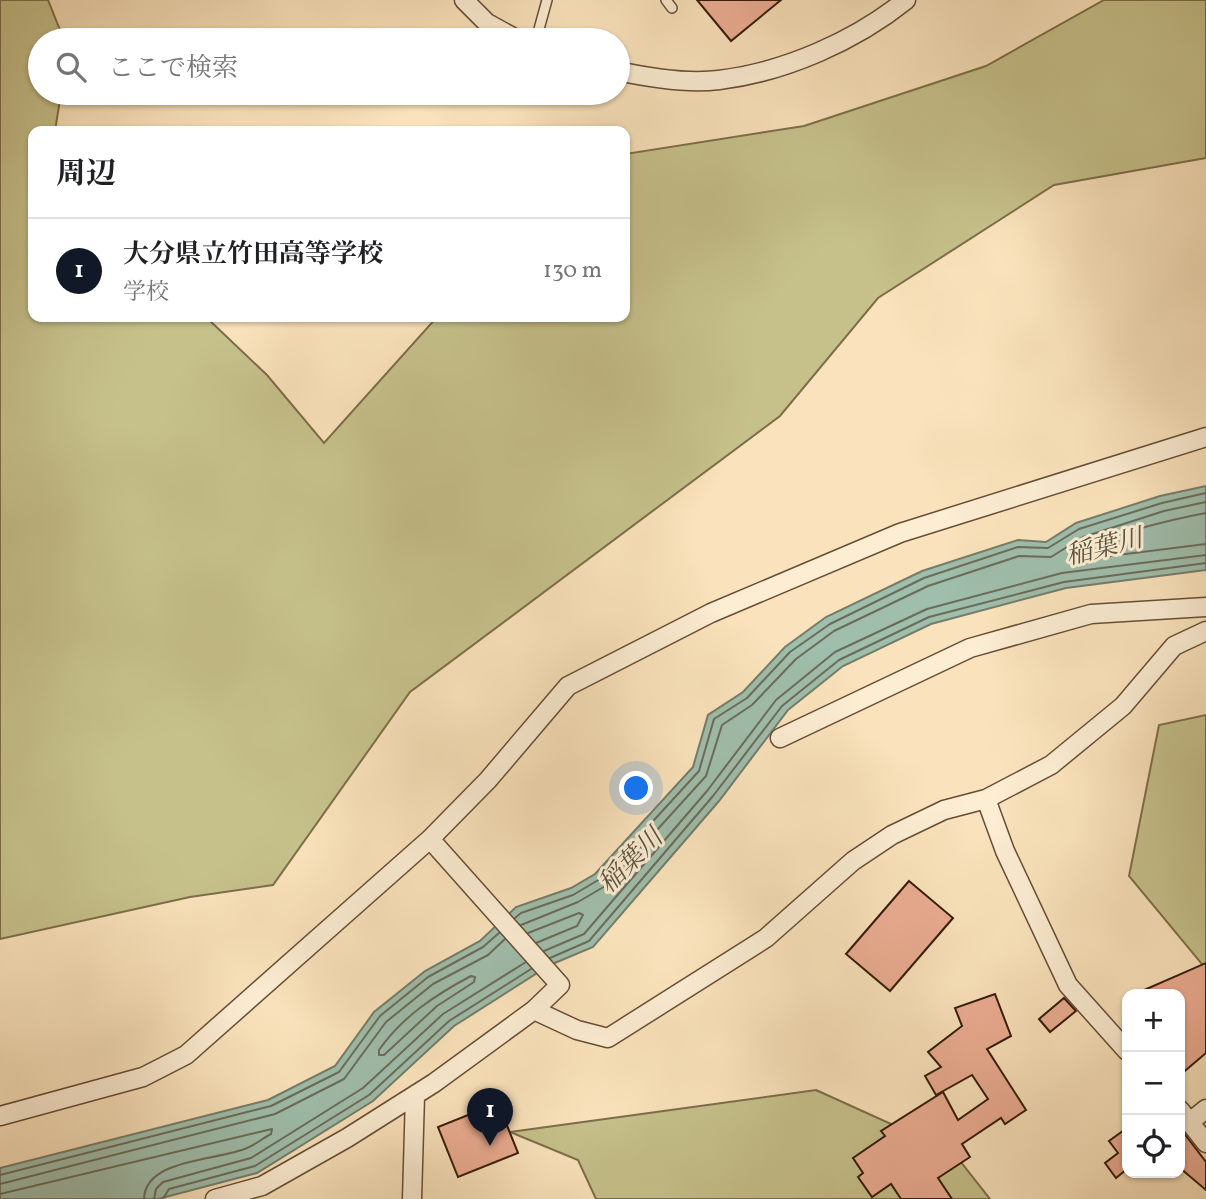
<!DOCTYPE html>
<html lang="ja">
<head>
<meta charset="utf-8">
<style>
  body { margin:0; font-family:Vollkorn,"Noto Serif JP",serif; background:#f2f2f2; color:#202124 }
  .controls { position:absolute; right:21px; bottom:21px; display:grid; overflow:hidden; border-radius:14px; box-shadow:0 2px 5px #0004 }
  .controls button { width:63px; height:63px; display:grid; place-items:center; padding:0; border:0; border-bottom:2px solid #e0e0e0; background:#fff; color:#202124; font:35px sans-serif }
  .you { position:absolute; left:637px; top:789px; width:24px; height:24px; margin:-18px; border:5px solid #fff; border-radius:50%; background:#1a73e8; box-shadow:0 0 0 10px #1a73e833 }
  .badge { display:grid; place-items:center; width:46px; height:46px; border-radius:50%; background:#111827; color:#fff; font-size:23px; font-weight:700 }
  .pin { position:absolute; translate:-50% -58px; filter:drop-shadow(0 2px 4px #0008) }
  .pin::after { content:''; position:absolute; top:37px; width:24px; height:21px; background:inherit; clip-path:polygon(0 0,100% 0,50% 100%) }
  .list { margin:0; padding:0; list-style:none }
  h2 { display:flex; justify-content:space-between; align-items:center; height:91px; margin:0; padding:0 28px; font-size:30px }
  h2 small { font-size:23px; font-weight:400; color:#757577 }
  .list li { display:grid; grid-template-columns:46px 1fr auto; gap:21px; align-items:center; box-sizing:border-box; height:105px; padding:0 28px; border-top:2px solid #e0e0e0 }
  .list b { display:block; font-size:26px; white-space:nowrap }
  .list p { margin:0; font-size:23px; white-space:nowrap; color:#757577 }
  .list em { font-size:23px; font-style:normal; color:#757577 }
  .icon { flex:none; width:38px; height:38px; fill:none; stroke:currentColor; stroke-width:2; stroke-linecap:round; stroke-linejoin:round }
  .map { position:relative; flex:none; width:1206px; height:1199px; overflow:hidden }
  .search { position:absolute; background:#fff; box-shadow:0 2px 5px #0004; left:28px; top:28px; width:602px; height:77px; display:flex; align-items:center; gap:18px; box-sizing:border-box; padding:0 24px; border-radius:38px; color:#757577; font-size:26px }
  .panel { position:absolute; background:#fff; box-shadow:0 2px 5px #0004; left:28px; top:126px; width:602px; height:196px; border-radius:14px }
  .map>svg:first-child { display:block }
</style>
</head>
<body>
<div class="map">
<svg width="1206" height="1199" viewBox="0 0 1206 1199">
  <rect width="100%" height="100%" fill="#fae3bc"/>
  <filter id="stains"><feTurbulence type="fractalNoise" baseFrequency=".00286" numOctaves="4"/><feColorMatrix values="0 0 0 0 .2 0 0 0 0 .09 0 0 0 0 .02 0 0 0 .5 -.17"/></filter>
  <radialGradient id="worn" r=".72"><stop offset=".6" stop-color="#630" stop-opacity="0"/><stop offset="1" stop-color="#630" stop-opacity=".3"/></radialGradient>
  <!-- green -->
  <path fill="#c6c18b" stroke="#7d6e4a" stroke-width="2" d="M0 0H48L64 40H40V93H61L55 131H33V317H206L267 375 324 443 437 317H625V154L804 126 986 66 1104 0H1206V158L1054 185 878 298 780 416 410 692 273 885 190 897 0 939Z
    M1206 715V969L1129 876 1159 725Z
    M816 1090 953 1152 990 1199H596L578 1160 510 1132Z"/>
  <!-- water -->
  <path fill="#9fbeac" stroke="#747d6a" stroke-width="2" d="M1206 486V570L1066 588 931 624 843 666 788 710 719 801 593 947 550 965 454 1026 373 1101 257 1173 158 1199H0V1168L268 1100 335 1066 374 1012 425 971 480 941 516 907 571 888 595 874 693 767 708 715 743 692 785 647 826 617 922 571 1018 540 1046 542 1076 523 1160 496Z"/>
  <g fill="none" stroke-linecap="round" stroke-linejoin="round">
    <!-- shore -->
    <path stroke="#6a6c5a" stroke-width="2" d="M1206 513C1179 518 1089 538 1074 557L1078 560 1206 544
      M515 918 521 913 573 895 600 879 699 771 714 719 747 698 790 652 830 624 924 578 1018 547 1048 548 1079 529 1162 503 1206 493
      M521 925 578 902 607 885 706 776 722 725 752 705 796 659 834 631 928 586 1019 556 1051 557 1083 537 1164 511 1206 502
      M528 933 579 913 583 915 577 926 536 943
      M544 951 584 934 707 791 776 700 835 652 927 609 1062 573 1206 555
      M550 958 589 941 713 796 782 706 839 660 929 617 1064 582 1206 563
      M471 976 475 977 474 982 437 1006 384 1055H379V1050C402 1017 435 995 471 976Z
      M0 1175 271 1106 339 1072 380 1016 428 977 483 947 499 933
      M0 1184 275 1114 344 1079 386 1022 433 984 488 955 505 939
      M0 1194 272 1129 271 1134C263 1138 255 1145 247 1148 218 1161 145 1158 144 1199
      M154 1199 156 1189 163 1182 251 1158 363 1088 443 1014 526 962
      M163 1199 169 1189 255 1166 369 1095 449 1021 531 969"/>
  </g>
  <!-- building -->
  <path fill="#ecad93" stroke="#341b08" stroke-width="2" d="M697 0H781L731 41Z
    M909 881 953 918 890 991 846 954Z
    M1206 963V1053L1180 1075V994H1135Z
    M995 994 1011 1036 987 1049 1026 1110 1005 1124 1001 1118 962 1144 970 1157 938 1178 952 1199H901L891 1184 872 1197 858 1177 863 1173 853 1158 885 1136 881 1131 943 1092 958 1120 988 1099 972 1075 936 1095 925 1076 941 1067 928 1052 962 1026 955 1008Z
    M1064 998 1076 1011 1050 1032 1039 1019Z
    M498 1103 518 1153 458 1177 438 1127Z
    M1127 1128V1169L1116 1178 1105 1163 1118 1153 1109 1141Z
    M1180 1128 1206 1162V1190L1180 1168Z"/>
  <g fill="none" stroke-linecap="round" stroke-linejoin="round">
    <!-- service casing -->
    <g stroke="#664d35" stroke-width="12">
      <path id="service" d="M666 0 672 8
        M536 40 547 0"/>
    </g>
    <!-- minor casing -->
    <g stroke="#664d35" stroke-width="21">
      <path id="minor" d="M464 0 487 23 518 40
        M618 71C650 78 687 84 719 80 785 72 855 41 906 0
        M780 738 970 648 1091 614 1206 607
        M986 799 1051 765 1123 706 1174 646 1206 631
        M534 1010 577 1030 608 1038 766 938 853 861 892 835 944 810 986 799 1005 851 1068 985 1127 1051
        M1180 1110 1206 1143
        M0 1116 143 1077 186 1055 430 839 488 780 568 686 711 613 900 533 1206 437
        M1190 1122 1206 1109
        M215 1199 262 1186 347 1138 434 1083 534 1010 560 985 430 839
        M412 1199 415 1095"/>
    </g>
    <!-- service -->
    <use href="#service" stroke="#fcedd3" stroke-width="9"/>
    <!-- minor -->
    <use href="#minor" stroke="#fcedd3" stroke-width="18"/>
  </g>
  <g text-anchor="middle" stroke-width="6" stroke-linejoin="round" paint-order="stroke">
    <!-- water labels -->
    <g font-size="26" font-style="italic" fill="#595441" stroke="#fcedd3">
      <text transform="translate(1104 546) rotate(-14)" y="9">稲葉川</text>
      <text transform="translate(630 860) rotate(-45)" y="9">稲葉川</text>
    </g>
  </g>
  <rect width="100%" height="100%" filter="url(#stains)"/>
  <rect width="100%" height="100%" fill="url(#worn)"/>
</svg>
<div class="controls">
<button>+</button>
<button>−</button>
<button><svg class="icon" aria-label="locate" viewBox="0 0 24 24"><circle cx="12" cy="12" r="6"/><path d="M12 2v4M12 18v4M2 12h4M18 12h4"/></svg></button>
</div>
<div class="you"></div>
<div class="pin badge" style="left:490px;top:1146px">1</div>
<div class="search"><svg class="icon" aria-label="search" viewBox="0 0 24 24"><circle cx="10" cy="10" r="6"/><path d="M15 15l6 6"/></svg>ここで検索</div>
<section class="panel">
<h2>周辺<small></small></h2>
<ul class="list">
<li><span class="badge">1</span><div><b>大分県立竹田高等学校</b><p>学校</p></div><em>130 m</em></li>
</ul>
</section>
</div>
</body>
</html>
